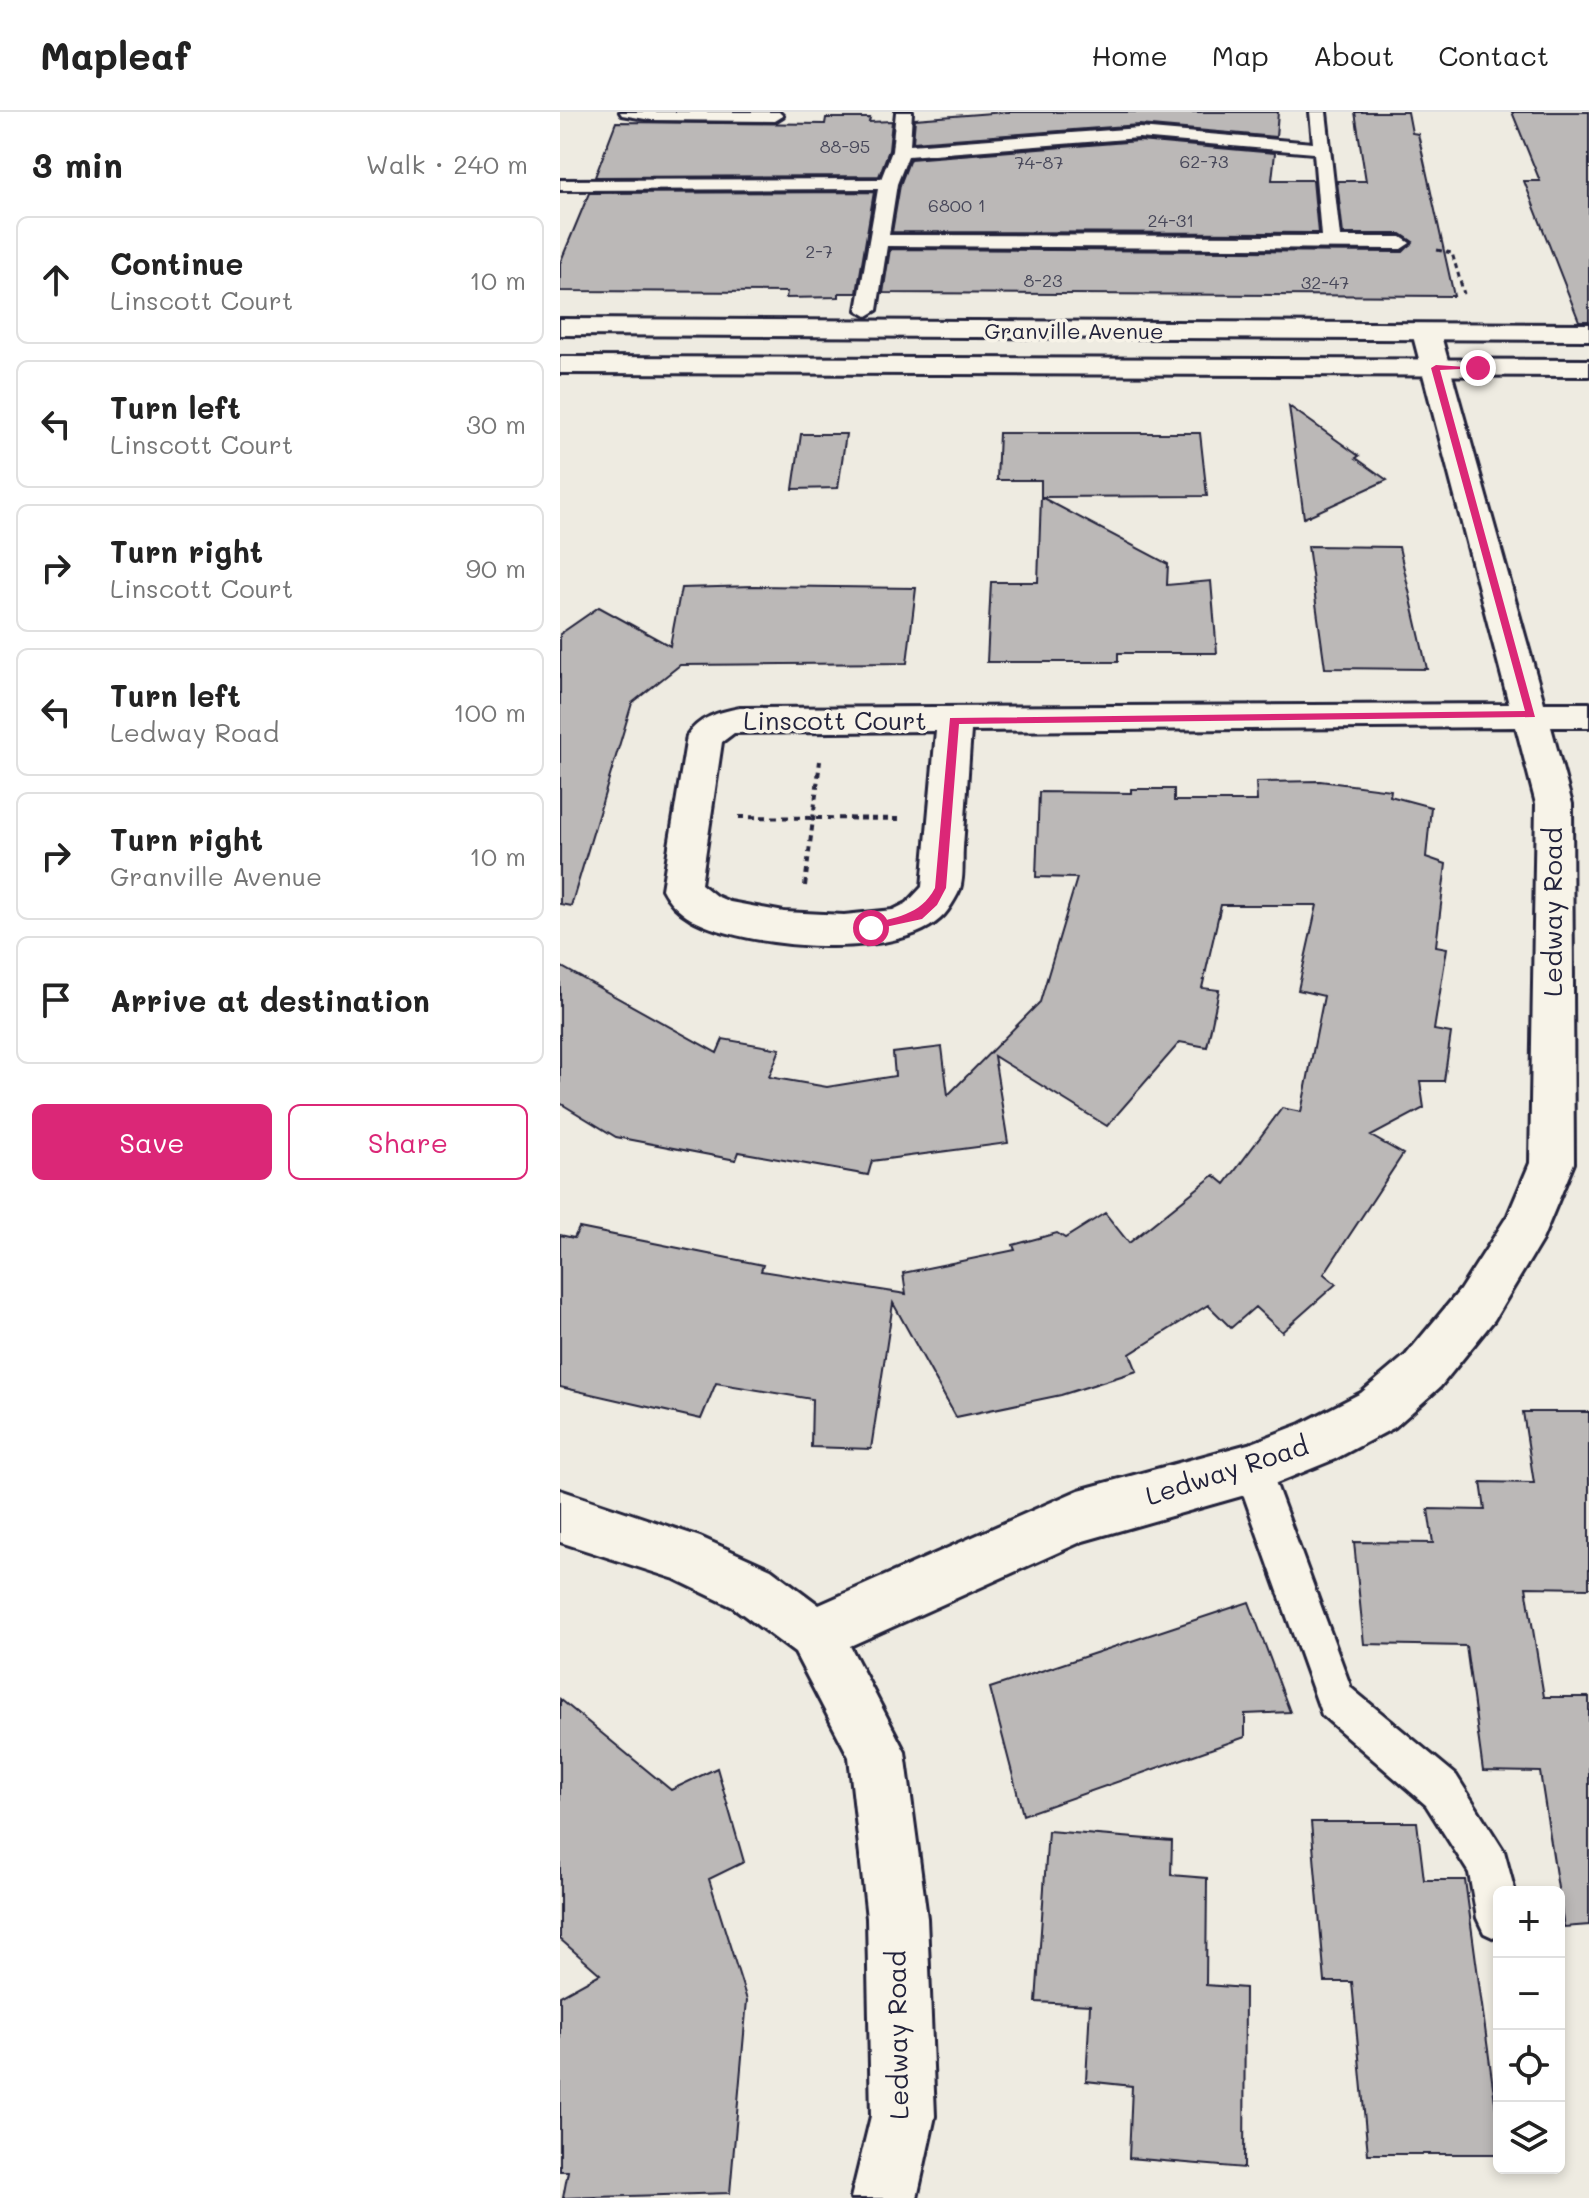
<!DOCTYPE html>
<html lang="en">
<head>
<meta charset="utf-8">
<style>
  body { margin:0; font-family:Mali,sans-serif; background:#f6f6f6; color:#222 }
  .controls { position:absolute; right:24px; bottom:24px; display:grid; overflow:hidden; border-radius:12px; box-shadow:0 4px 12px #0003 }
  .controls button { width:72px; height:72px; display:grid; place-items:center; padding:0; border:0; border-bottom:2px solid #e0e0e0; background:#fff; color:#222; font:40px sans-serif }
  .stop { position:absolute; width:24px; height:24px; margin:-18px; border:6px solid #db2777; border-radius:50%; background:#fff }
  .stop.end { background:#db2777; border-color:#fff; box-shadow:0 2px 8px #0008 }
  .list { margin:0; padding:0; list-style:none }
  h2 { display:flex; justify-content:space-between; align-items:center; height:104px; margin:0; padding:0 32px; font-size:34px }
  h2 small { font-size:26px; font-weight:400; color:#767676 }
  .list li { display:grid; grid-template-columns:52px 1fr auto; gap:24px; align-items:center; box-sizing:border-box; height:128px; margin:0 16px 16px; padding:0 16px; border:2px solid #e0e0e0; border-radius:12px }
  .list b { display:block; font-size:30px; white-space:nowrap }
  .list p { margin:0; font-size:26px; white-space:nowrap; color:#767676 }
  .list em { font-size:26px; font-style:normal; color:#767676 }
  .actions { display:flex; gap:16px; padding:24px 32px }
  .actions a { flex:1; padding:18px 0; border:2px solid #db2777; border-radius:12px; text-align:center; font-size:28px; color:#db2777 }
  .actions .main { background:#db2777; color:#fff }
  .icon { flex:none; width:44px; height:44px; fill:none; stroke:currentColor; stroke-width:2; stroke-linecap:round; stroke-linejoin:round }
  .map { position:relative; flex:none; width:1029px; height:2086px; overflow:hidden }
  header { display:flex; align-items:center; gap:48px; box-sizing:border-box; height:112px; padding:0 40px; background:#fff; border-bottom:2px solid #e0e0e0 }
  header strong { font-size:38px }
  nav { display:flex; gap:44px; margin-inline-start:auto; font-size:28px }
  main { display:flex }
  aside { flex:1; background:#fff }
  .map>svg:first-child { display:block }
</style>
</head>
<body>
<header>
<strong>Mapleaf</strong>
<nav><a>Home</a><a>Map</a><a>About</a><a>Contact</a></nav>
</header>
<main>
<aside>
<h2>3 min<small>Walk · 240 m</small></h2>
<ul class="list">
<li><svg class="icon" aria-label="ahead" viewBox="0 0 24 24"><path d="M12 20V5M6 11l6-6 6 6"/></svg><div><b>Continue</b><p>Linscott Court</p></div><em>10 m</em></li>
<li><svg class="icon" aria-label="left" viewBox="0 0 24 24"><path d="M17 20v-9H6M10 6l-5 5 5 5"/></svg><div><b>Turn left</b><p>Linscott Court</p></div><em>30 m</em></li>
<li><svg class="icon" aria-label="right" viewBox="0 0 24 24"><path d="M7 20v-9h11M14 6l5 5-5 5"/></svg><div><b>Turn right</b><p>Linscott Court</p></div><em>90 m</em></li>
<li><svg class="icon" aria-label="left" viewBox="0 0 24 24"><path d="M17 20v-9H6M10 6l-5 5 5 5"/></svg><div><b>Turn left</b><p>Ledway Road</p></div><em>100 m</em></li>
<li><svg class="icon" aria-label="right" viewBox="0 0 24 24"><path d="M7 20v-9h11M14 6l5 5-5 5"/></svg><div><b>Turn right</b><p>Granville Avenue</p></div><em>10 m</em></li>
<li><svg class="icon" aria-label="arrive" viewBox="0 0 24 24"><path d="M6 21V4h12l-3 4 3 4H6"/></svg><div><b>Arrive at destination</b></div></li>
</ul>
<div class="actions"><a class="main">Save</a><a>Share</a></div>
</aside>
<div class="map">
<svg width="1029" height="2086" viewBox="0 0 1029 2086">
  <rect width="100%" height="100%" fill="#eeebe1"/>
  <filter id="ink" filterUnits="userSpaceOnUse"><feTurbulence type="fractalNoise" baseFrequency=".0125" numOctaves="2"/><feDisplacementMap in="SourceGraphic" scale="16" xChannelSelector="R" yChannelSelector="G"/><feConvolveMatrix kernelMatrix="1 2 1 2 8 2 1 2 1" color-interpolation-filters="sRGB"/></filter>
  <g filter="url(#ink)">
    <!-- building -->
    <path fill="#bbb8b7" stroke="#22223b" stroke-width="2" d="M445 0H718L716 25 579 13 353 30 355 7Z
      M795 0H848L852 21 858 22 894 184 323 181 330 137 843 140 853 130 841 122H783L777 69H806Z
      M952 0H1029V209H1019L964 69H980Z
      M266 6H310L309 10 332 9 329 38 319 64 35 65 56 10 265 12Z
      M579 29 715 41 712 68H753L758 121 332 120 340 73 350 47Z
      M314 80 297 181H279V185L226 186 227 180 0 179V151L29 81Z
      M729 294 799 344 796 346 827 368 744 406Z
      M439 321H640L647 384 481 385V368H437Z
      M241 322H286L278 376 233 377Z
      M481 385 608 452 607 473 651 469 657 541H558V550H427L431 470H478Z
      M748 434 839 435 867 557 765 556Z
      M194 474 356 476 347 551 120 553 72 591 11 794 0 792V522L39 495 110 534 121 476Z
      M760 669 831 678 830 684 871 695 866 745 886 752 876 834 887 836 874 918 891 921 884 969H860L864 996 811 1024 843 1042 764 1162 776 1172 722 1220 695 1195 671 1216 648 1193 570 1242 577 1259 501 1283 396 1305 333 1191 311 1337 251 1335 252 1287 156 1271 141 1307 0 1275V1123L14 1126 19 1116 203 1153 201 1159 346 1182 343 1161 455 1138 453 1133 497 1121 505 1126 545 1101 569 1131 654 1063 665 1072 722 996 741 1000 764 884 738 878 757 793H661L642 876 659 878 647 935 620 930 547 1014 434 944 448 1031 312 1049 308 1063 179 1040 176 1048 56 1025 0 991V854L157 941 163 927 220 937 209 965 267 975 335 964 333 941 382 935 388 983 480 890 517 766 476 765 479 680 571 681V677H614V689H697L696 670Z
      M963 1300H1029V1476L966 1475 984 1585H1029V1813L1004 1815 980 1660 923 1659 906 1534 804 1532 794 1430 873 1431 868 1397 925 1398 921 1370 974 1371Z
      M689 1490 730 1600 685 1602V1625L463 1703 430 1576Z
      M0 1587 111 1678 157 1656 184 1750 149 1767 187 1888 170 2081 3 2086 8 2059H0V1884L40 1862 0 1827Z
      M751 1710H857L864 1768H905L939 2019V2042H808L792 1870H765Z
      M488 1719 612 1729 611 1763 647 1766 646 1873 685 1876 684 2056 569 2046 572 1974 526 1969 530 1893 476 1890Z"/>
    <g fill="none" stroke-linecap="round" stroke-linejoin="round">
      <!-- service casing -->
      <g stroke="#22223b" stroke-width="6">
        <path id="service" d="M60 0H219L223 4 215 9 91 8 62 3Z
          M336 0H352L350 33 579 16 753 31 750 0H766L780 125H841L850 131 841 137 327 134 317 198 307 204 297 198 318 77 0 78V68L321 67 332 39ZM579 26 754 41 761 124 329 123 337 72 348 44Z
          M692 1338 705 1343 710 1356 791 1576 896 1663 944 1739 955 1780H939V1828L924 1821 917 1806 909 1761 866 1693 762 1603 674 1356 679 1343Z"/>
      </g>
      <!-- minor casing -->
      <g stroke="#22223b" stroke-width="6">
        <path id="minor" d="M866 212 876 214 880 220 984 591H1029V615H991L1012 692 1014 1051 982 1128 934 1208 880 1275 835 1315 775 1347 692 1381 523 1429 290 1534 345 1640 367 1806 375 2004 357 2086H291L311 2004 307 1806 289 1645 235 1541 173 1495 115 1467 0 1430V1378L140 1425 211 1457 259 1493 519 1378 692 1331 741 1312 801 1281 846 1243 900 1178 948 1103 970 1051 976 692 956 615 411 619C408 657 406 696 403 735 402 748 404 765 400 777 397 784 392 792 388 798 350 853 182 836 131 807 119 800 108 789 102 777L127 624C139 605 159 600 180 596L949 592 852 220 856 214ZM376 619 362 775 347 791 333 798 284 803 224 800 170 790 156 784 141 772 162 630 174 621Z"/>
      </g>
      <!-- secondary casing -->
      <g stroke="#22223b" stroke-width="6">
        <path id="secondary" d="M0 207 1029 212V228L0 223Z
          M0 245 1029 248V264L0 261Z"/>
      </g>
      <!-- path-far1 -->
      <path stroke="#22223b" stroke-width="3" stroke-dasharray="5 4" stroke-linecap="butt" d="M877 138 892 141 904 182"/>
      <!-- path -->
      <path stroke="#22223b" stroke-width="4" stroke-dasharray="6 5" stroke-linecap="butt" d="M179 705 341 707
        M245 774 260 649"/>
      <!-- service -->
      <use href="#service" fill="#f7f3e8" fill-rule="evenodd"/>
      <!-- minor -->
      <use href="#minor" fill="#f7f3e8" fill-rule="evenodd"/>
      <!-- secondary -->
      <use href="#secondary" fill="#f7f3e8" fill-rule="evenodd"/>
    </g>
  </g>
  <!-- route -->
  <path fill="#db2777" d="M876 253 922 256 880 258 975 605 399 612 386 776 377 793 362 807 307 819V813C335 805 360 804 375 776L390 606 965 599 871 256Z"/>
  <g text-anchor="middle" stroke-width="7" stroke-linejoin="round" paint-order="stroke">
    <!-- far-number labels -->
    <g font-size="18" fill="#48485a">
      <text x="285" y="41">88-95</text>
      <text x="644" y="56">62-73</text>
      <text x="479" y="57">74-87</text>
      <text x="397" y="100">6800 1</text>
      <text x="611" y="115">24-31</text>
      <text x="259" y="146">2-7</text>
      <text x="483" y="175">8-23</text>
      <text x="765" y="177">32-47</text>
    </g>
    <!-- far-street labels -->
    <g font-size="22" fill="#22223b" stroke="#f7f3e8">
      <text x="514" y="227">Granville Avenue</text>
    </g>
    <!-- street labels -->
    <g font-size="26" fill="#22223b" stroke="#f7f3e8">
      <text x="275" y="618">Linscott Court</text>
      <text transform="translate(993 800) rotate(-90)" y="9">Ledway Road</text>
      <text transform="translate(667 1359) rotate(-18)" y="9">Ledway Road</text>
      <text transform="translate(338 1923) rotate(-91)" y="9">Ledway Road</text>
    </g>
  </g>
</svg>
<div class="controls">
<button>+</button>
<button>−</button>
<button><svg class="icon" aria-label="locate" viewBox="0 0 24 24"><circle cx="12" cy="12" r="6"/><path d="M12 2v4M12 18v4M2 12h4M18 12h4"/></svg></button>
<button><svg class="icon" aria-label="layers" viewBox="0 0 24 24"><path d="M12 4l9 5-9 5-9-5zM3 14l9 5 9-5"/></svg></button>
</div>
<div class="stop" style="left:311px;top:816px"></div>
<div class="stop end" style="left:918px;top:256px"></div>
</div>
</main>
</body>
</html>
